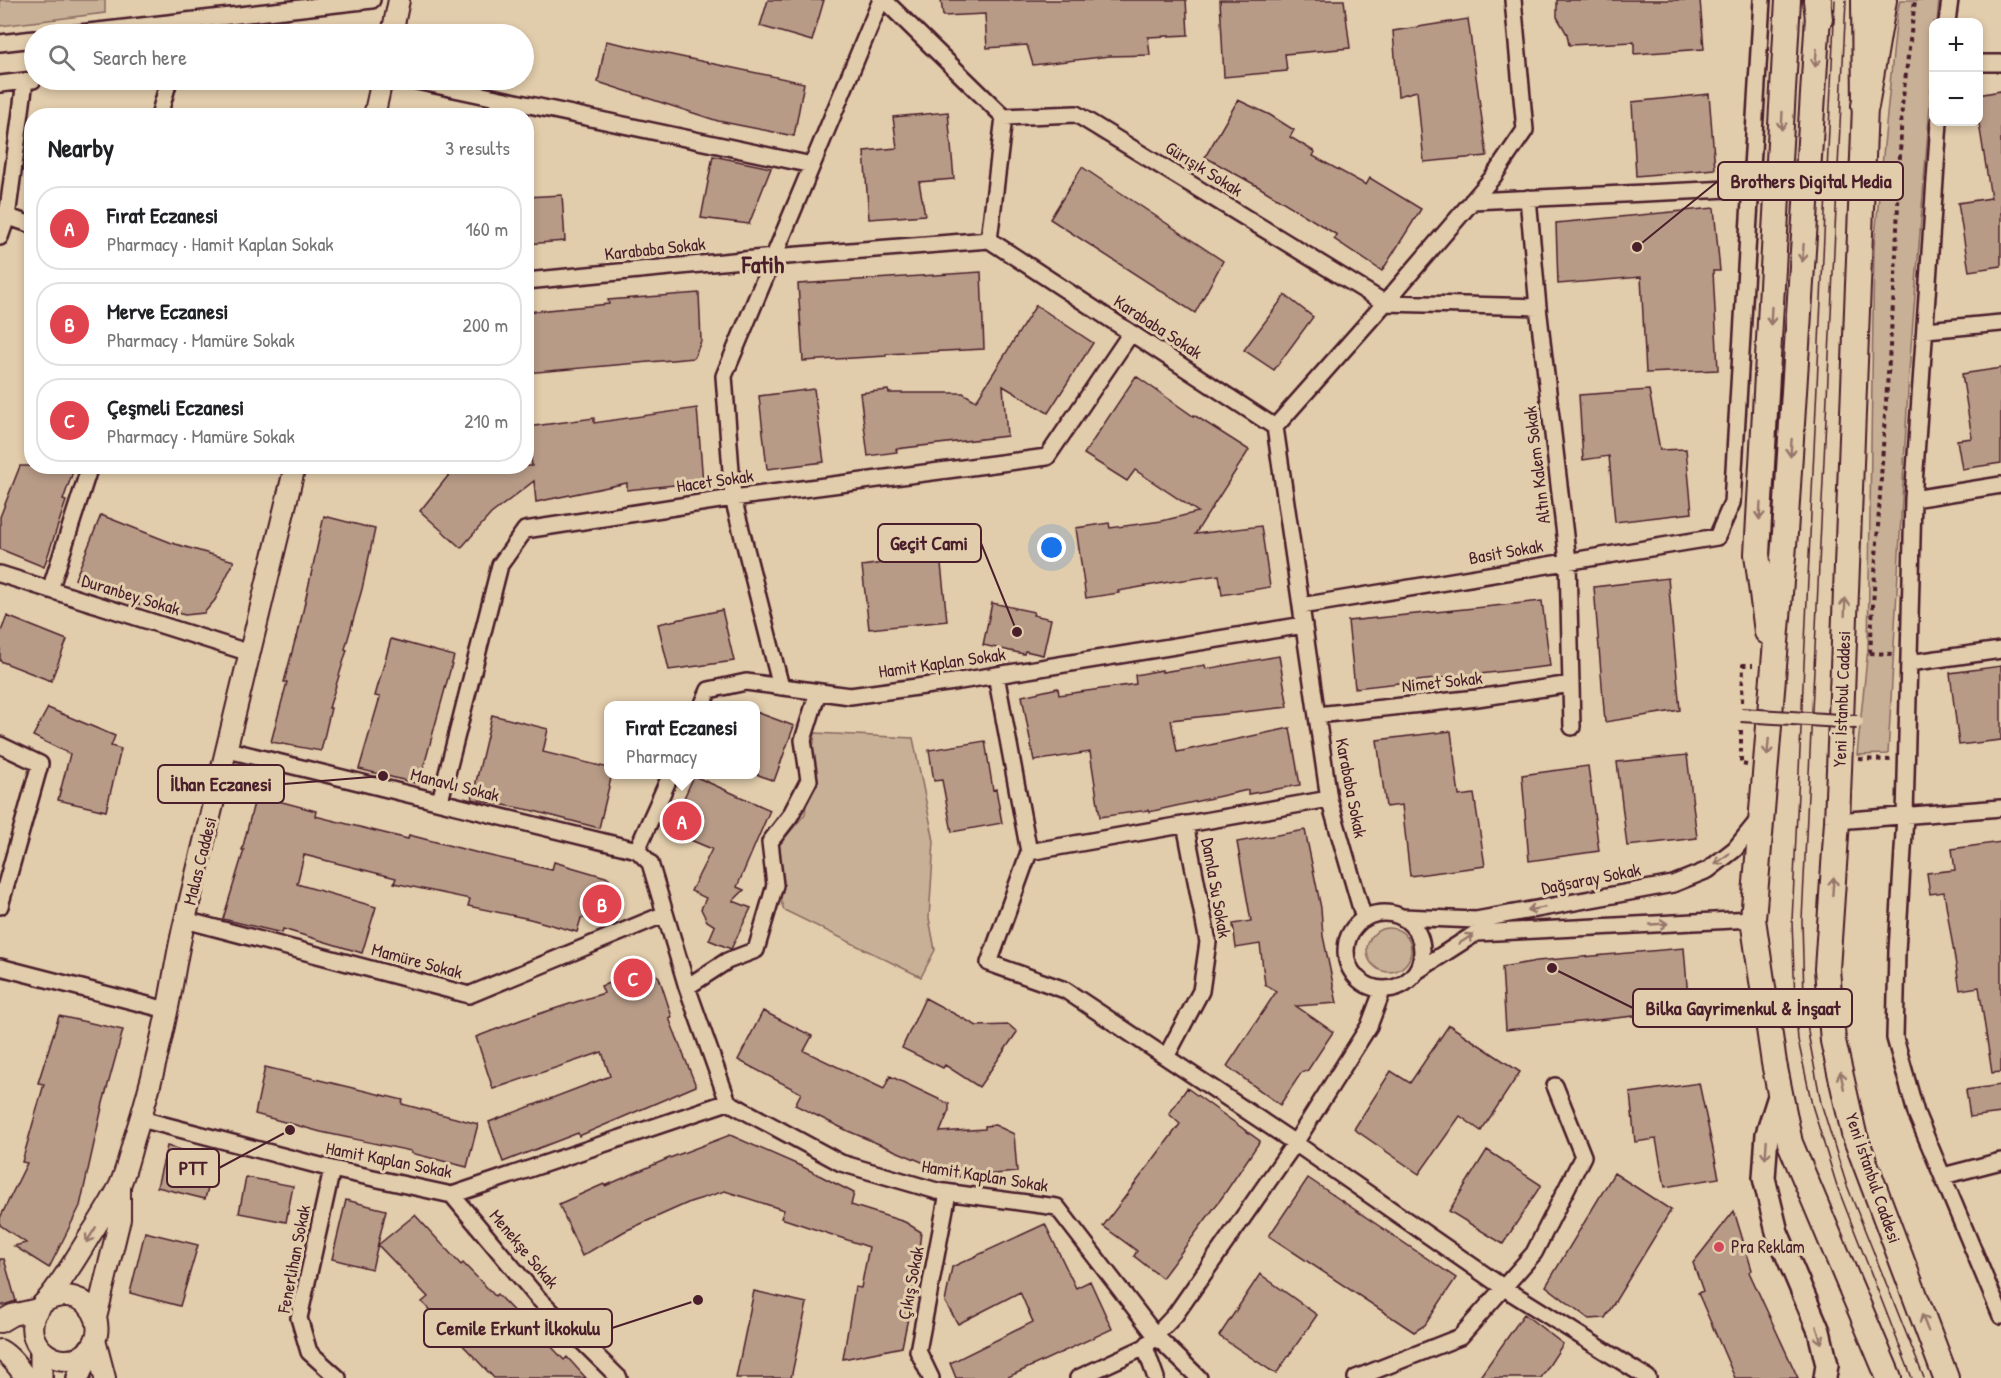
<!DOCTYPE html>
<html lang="en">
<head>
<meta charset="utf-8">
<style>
  body { margin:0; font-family:"Patrick Hand",sans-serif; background:#f6f6f6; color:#202124 }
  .controls { position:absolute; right:18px; top:18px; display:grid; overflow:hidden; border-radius:12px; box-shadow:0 3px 9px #0003 }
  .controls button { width:54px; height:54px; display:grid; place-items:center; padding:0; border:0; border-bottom:2px solid #e0e0e0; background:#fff; color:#202124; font:30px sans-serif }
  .you { position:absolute; left:1052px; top:548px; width:21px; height:21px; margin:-15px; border:4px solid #fff; border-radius:50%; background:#1a73e8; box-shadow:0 0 0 9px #1a73e833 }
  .badge { display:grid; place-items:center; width:39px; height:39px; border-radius:50%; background:#111827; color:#fff; font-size:20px; font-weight:700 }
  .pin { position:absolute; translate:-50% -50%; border:3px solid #fff; box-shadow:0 2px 6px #0006 }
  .popup { position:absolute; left:604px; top:701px; width:156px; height:78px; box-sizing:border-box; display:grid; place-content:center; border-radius:12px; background:#fff; filter:drop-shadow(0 2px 4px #0005); font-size:20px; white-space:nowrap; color:#757577 }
  .popup b { font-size:22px; color:#202124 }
  .popup::after { content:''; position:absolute; left:50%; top:100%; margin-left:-12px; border:12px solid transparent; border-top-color:#fff }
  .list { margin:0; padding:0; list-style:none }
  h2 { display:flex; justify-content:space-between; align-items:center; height:78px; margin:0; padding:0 24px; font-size:26px }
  h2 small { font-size:20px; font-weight:400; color:#757577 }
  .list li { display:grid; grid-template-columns:39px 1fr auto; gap:18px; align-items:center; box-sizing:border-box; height:84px; margin:0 12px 12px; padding:0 12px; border:2px solid #e0e0e0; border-radius:24px }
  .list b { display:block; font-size:22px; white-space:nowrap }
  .list p { margin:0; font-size:20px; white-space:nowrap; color:#757577 }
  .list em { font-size:20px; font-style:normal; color:#757577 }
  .icon { flex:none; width:33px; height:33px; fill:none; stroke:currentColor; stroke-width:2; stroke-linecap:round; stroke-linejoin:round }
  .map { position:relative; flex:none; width:2001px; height:1378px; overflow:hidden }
  .search { position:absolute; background:#fff; box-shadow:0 3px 9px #0003; left:24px; top:24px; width:510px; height:66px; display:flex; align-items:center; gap:15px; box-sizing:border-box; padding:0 21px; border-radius:33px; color:#757577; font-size:22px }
  .panel { position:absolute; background:#fff; box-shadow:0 3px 9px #0003; left:24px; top:108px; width:510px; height:366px; border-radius:24px }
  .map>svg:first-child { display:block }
</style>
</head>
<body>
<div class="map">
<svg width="2001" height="1378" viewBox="0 0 2001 1378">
  <rect width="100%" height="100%" fill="#e1ccab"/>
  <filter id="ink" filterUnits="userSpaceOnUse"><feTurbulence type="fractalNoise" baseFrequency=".0167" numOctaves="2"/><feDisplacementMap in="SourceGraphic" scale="12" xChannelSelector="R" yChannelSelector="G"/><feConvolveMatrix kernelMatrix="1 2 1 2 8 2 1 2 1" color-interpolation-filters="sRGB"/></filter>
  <g filter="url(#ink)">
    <!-- green -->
    <path fill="#c8b096" stroke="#896860" stroke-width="1.5" d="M0 0H105V13L0 26Z
      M1900 0H1939L1937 22H1934L1933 67 1909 372 1888 754 1857 755 1868 648 1874 247 1897 13Z
      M815 733 913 738 934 841 929 918 935 950 921 977 784 910 770 870 779 845 805 814Z
      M1367 950a22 22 0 1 1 44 0a22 22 0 1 1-44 0Z"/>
    <!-- building -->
    <path fill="#b79b87" stroke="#4a1f2b" stroke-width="1.5" d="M768 0H824L812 41 760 26Z
      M941 0H1186L1188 35 1148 37 1150 55 1110 56 1033 65 1027 45 987 48 985 14 943 16Z
      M1220 0H1344L1350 48 1285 54 1287 71 1224 77Z
      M1557 0H1700L1704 49 1634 54V42L1569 45 1567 34 1557 17Z
      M1468 19 1487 156 1424 162 1417 91 1398 96 1393 31Z
      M606 41 804 83 794 136 718 121 598 82Z
      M2001 91V266L1969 271 1958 203 1991 198 1978 117V95Z
      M1709 94 1715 169 1636 176 1632 102Z
      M1238 100 1270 115 1294 130 1290 137 1315 152 1313 156 1366 185 1370 178 1421 209 1382 271 1334 239 1337 235 1259 187 1205 157Z
      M948 112 954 179 919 182 925 215 869 219 864 151 897 148 893 117Z
      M713 156 771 168 749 224 701 218Z
      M1082 167 1223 261 1195 313 1050 219Z
      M562 195 565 241 526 244V197Z
      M1714 208 1720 271H1713L1718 370 1646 373 1641 277 1558 284 1556 223Z
      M981 272 984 349 886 354V356L803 361 798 284Z
      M699 293 701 341 694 358 526 373V312L609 304 608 300Z
      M1285 295 1313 317 1274 370 1244 350Z
      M1036 305 1093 343 1048 413 1003 386 1007 436 896 449 897 452 868 456 860 393 888 390 889 393H963L976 401Z
      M2001 368V463L1962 469 1957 440 1972 438 1962 374Z
      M1136 376 1193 416 1194 415 1249 450 1195 534 1261 526 1270 587 1222 595 1219 575 1169 582 1118 591 1119 593 1086 598 1076 528 1109 523 1110 528 1162 521 1198 512 1135 470 1127 481 1084 454Z
      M814 389 824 462 767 469 759 396Z
      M1649 390 1660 450 1686 449 1692 513 1615 522 1609 456 1583 460 1579 395Z
      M697 408 703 482 627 490V483L536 502 534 481 491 514 461 548 420 511 456 466H532L527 427 594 418V423Z
      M20 466H75L63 500 66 501 44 567 0 549V517Z
      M101 515 172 543 234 561 215 600 204 613 185 615 134 603 75 579Z
      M324 516 375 529 362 589 345 649 347 650 329 708H331L321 751 271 742 287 682H284L296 637 297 638Z
      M940 555 947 621 869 629 862 566Z
      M1668 578 1680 710 1605 722 1594 587Z
      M1542 601 1550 666 1355 688 1348 621Z
      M992 603 1034 612 1033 615 1051 619 1043 655 1025 651 1024 654 983 645Z
      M722 610 734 661 669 670 658 624Z
      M7 616 67 640 51 681 0 661V634Z
      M391 639 454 656 419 784 359 769 380 697 375 696Z
      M1279 656 1288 707 1171 720 1177 752 1290 728 1300 785 1248 794V790L1149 812 1148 810 1100 817 1090 752 1034 761 1022 696 1058 688 1059 695 1136 684 1135 675 1162 670V672L1205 665 1206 669Z
      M2001 666V740L1959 745 1950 673Z
      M48 708 115 736 111 746 121 749 106 811 58 800 70 754 33 736Z
      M756 712 794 726 774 781 756 774Z
      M492 715 548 729 543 752 609 768V774H612L599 828 530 810 472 799Z
      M1451 731 1459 796 1474 794 1485 866 1410 876 1402 805 1386 807 1377 740Z
      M985 741 993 790 996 789 1002 823 952 832 942 780 934 781 929 750Z
      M1687 755 1697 838 1627 846 1617 762Z
      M1588 766 1599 851 1529 861 1522 775Z
      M694 776 770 810 737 887 744 890 733 901 751 908 731 949 709 940 715 926 707 921 701 909 706 898 691 891 712 849 669 831Z
      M256 795 316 811 315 816 408 839 409 835 482 854 552 870 554 862 609 878 601 901 596 899 590 918H581L577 932 530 919 468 906 470 899 394 883 396 878 304 855 297 884 376 907 362 953 283 929 282 933 223 919 244 850H242Z
      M1305 830 1321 908 1323 936 1337 1003 1296 1006 1333 1032 1308 1070 1301 1073 1280 1105 1227 1066 1276 992 1265 984 1260 944 1236 948 1233 924 1251 921 1237 842Z
      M2001 842V1072L1992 1073 1979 987 1960 990 1944 892 1930 894 1927 873 1955 870 1952 849Z
      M1684 948 1689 1010 1506 1030 1502 967 1537 961Z
      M648 969 659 977 672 1017 669 1018 696 1086 579 1136 578 1133 503 1162 489 1122 610 1076 602 1052 493 1089 476 1037 523 1019 604 993 601 986Z
      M925 998 977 1026 1009 1025 1017 1032 979 1087 945 1065 943 1068 902 1048Z
      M763 1011 812 1036 804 1051 884 1089 890 1076 949 1104V1110L940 1132 985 1129V1126L995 1125 1014 1134 1017 1172 947 1178 946 1172 848 1131 795 1105 801 1093 738 1060Z
      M59 1016 123 1030 103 1103 80 1206 49 1268 14 1246 26 1243 0 1225V1218L27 1163 22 1162 44 1084 38 1083Z
      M1449 1025 1520 1072 1481 1131 1460 1116 1419 1174 1354 1129 1391 1071 1410 1083Z
      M265 1067 403 1100 402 1104 478 1124 467 1167 411 1153V1151L321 1132 255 1114Z
      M1699 1083 1719 1178 1665 1187 1656 1139 1635 1142 1630 1093Z
      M2001 1085V1113L1970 1117 1966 1090Z
      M1187 1088 1260 1141 1223 1196 1162 1278 1134 1256 1137 1251 1103 1226 1180 1124 1169 1114Z
      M730 1135 803 1167 854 1193 851 1205 905 1222 921 1232 915 1284 902 1347 843 1359 855 1287 861 1288 869 1247 781 1218 784 1210 725 1191 690 1202 625 1231 582 1256 559 1204 604 1184 605 1186 667 1159Z
      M167 1146 215 1160 205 1199 157 1187Z
      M1487 1150 1541 1185 1503 1244 1449 1211Z
      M1614 1173 1671 1210 1605 1318 1589 1319 1546 1286Z
      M246 1177 293 1186 286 1222 239 1213Z
      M1308 1178 1456 1278 1425 1325 1414 1332 1269 1236Z
      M346 1200 386 1210 372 1269 332 1259Z
      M1734 1211 1752 1270 1749 1272 1798 1378H1735L1698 1293 1703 1291 1693 1263Z
      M415 1215 461 1265 463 1263 495 1296 497 1294 531 1329 533 1327 564 1360 567 1357 586 1378H494L422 1302 428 1297 378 1245Z
      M1045 1224 1076 1288 1090 1281 1112 1329 1006 1378H956L950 1363 1033 1322 1020 1292 958 1324 945 1302 952 1267Z
      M145 1232 198 1245 180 1306 130 1293Z
      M0 1259H4L16 1301 0 1306Z
      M1260 1274 1317 1315 1276 1374 1219 1336Z
      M754 1291 807 1303 791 1378H736Z
      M1524 1314 1563 1344 1541 1378H1479Z"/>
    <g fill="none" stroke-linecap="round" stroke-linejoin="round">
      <!-- minor casing -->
      <g stroke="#4a1f2b" stroke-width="20">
        <path id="minor" d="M884 0 1004 117 1076 114 1385 303 1538 307
          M1947 22 1950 0
          M71 34 372 0
          M0 43 34 39
          M1978 63H2001
          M412 80 812 165
          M0 84 33 80
          M159 116 169 80
          M1939 122 1913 499 2001 485
          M1528 198 1538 307 1568 561 1572 727
          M1472 201 1751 188
          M0 214 32 225
          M0 237 7 217 25 81
          M989 240 1004 117
          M526 281 774 257 989 240 1275 427 1329 799 1364 919
          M1926 330 2001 323
          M1275 427 1385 303 1493 177 1525 130 1513 0
          M1913 499 1905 816 1897 951 1895 1038 1916 1113 2001 1316
          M0 574 250 653
          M50 590 90 466
          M1301 606 1717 537 1732 503 1762 0
          M1909 663 2001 650
          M996 675 1029 852 989 963 1065 990 1295 1143 1504 1288 1648 1378
          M781 687 733 498 724 376 881 0
          M702 706 709 690 746 682 850 696 954 682 1304 625
          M1317 715 1477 698 1571 684
          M0 745 40 764 0 906
          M228 750 637 850
          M671 774 637 850 650 863 687 987 728 1102 841 1163 937 1191 1057 1207 1156 1336 1199 1378
          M440 801 500 565 525 530 733 498 1047 457 1131 333
          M1837 821 2001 808
          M1029 852 1329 799
          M1346 951a38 38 0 1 1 76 0a38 38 0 1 1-76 0Z
          M1402 917 1476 920 1673 884 1708 870 1735 849 1760 818
          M185 920 469 995 665 914
          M0 967 167 1010
          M1417 971 1476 933 1753 919
          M687 987 727 961 756 950 775 885 770 842 790 816 809 780 803 740 818 692
          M1166 1057 1201 991 1208 942 1185 824
          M141 1119 332 1169 452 1195 728 1102
          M332 1169 299 1318 309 1352 338 1378
          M1943 1176 2001 1161
          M452 1195 538 1298 619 1378
          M1145 1347 1156 1378
          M931 1378 918 1351 948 1193
          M1078 1378 1145 1347 1175 1315 1295 1143 1369 1026 1383 989
          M1356 1378 1460 1337 1534 1253 1583 1156 1555 1086"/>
      </g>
      <!-- tertiary casing -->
      <g stroke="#4a1f2b" stroke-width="24">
        <path id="tertiary" d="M392 34 399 0
          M374 116 382 80
          M46 1301C88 1280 116 1332 83 1355 58 1371 24 1346 34 1317 37 1308 44 1303 50 1296 65 1277 77 1257 89 1237 100 1220 111 1203 120 1185 126 1171 130 1154 134 1139 148 1096 159 1051 168 1007 174 977 178 946 186 916 222 766 259 617 295 466
          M96 1318 120 1219V1187
          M0 1322 12 1315 38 1309
          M95 1340 105 1378
          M0 1350C11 1356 19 1368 26 1378"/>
      </g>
      <!-- secondary casing -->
      <g stroke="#4a1f2b" stroke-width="26">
        <path id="secondary" d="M1780 1093 1767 1134 1764 1178 1777 1232 1819 1331 1827 1365 1825 1378
          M41 1378V1352
          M78 1378 90 1349"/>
      </g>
      <!-- primary casing -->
      <g stroke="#4a1f2b" stroke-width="28">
        <path id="primary" d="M1819 0 1785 533 1753 919 1774 1063 1790 1143 1889 1378
          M1864 0 1865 106 1837 821 1827 969 1833 1041 1854 1134 1946 1378
          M1767 632 1757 554 1788 0"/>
      </g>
      <!-- trunk casing -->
      <g stroke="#4a1f2b" stroke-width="30">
        <path id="trunk" d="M1817 0 1819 19
          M1865 106 1883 0"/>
      </g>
      <!-- path -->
      <path stroke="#4a1f2b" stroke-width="4" stroke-dasharray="4.5 4.5" stroke-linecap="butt" d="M1870 653 1885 415 1895 278 1902 106 1915 0
        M1870 653 1892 654
        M1742 702 1743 665H1753
        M1741 730V764L1747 765
        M1859 759 1891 760"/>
      <!-- minor -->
      <use href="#minor" stroke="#e1ccab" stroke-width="15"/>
      <!-- tertiary -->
      <use href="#tertiary" stroke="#e1ccab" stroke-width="20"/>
      <!-- secondary -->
      <use href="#secondary" stroke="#e1ccab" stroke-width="21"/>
      <!-- primary -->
      <use href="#primary" stroke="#e1ccab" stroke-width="24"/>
      <!-- trunk -->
      <use href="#trunk" stroke="#e1ccab" stroke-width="26"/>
      <!-- tram -->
      <path stroke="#4a1f2b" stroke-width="1.5" d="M1835 0 1792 921 1795 1000 1798 1040 1812 1105 1837 1186 1912 1378
        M1846 0 1802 920 1804 999 1809 1038 1821 1103 1846 1183 1924 1378"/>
      <!-- pedestrian-bridge casing -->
      <g stroke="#4a1f2b" stroke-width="16" stroke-linecap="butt">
        <path id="pedestrian-bridge" d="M1741 715 1857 722"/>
      </g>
      <!-- pedestrian-bridge -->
      <use href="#pedestrian-bridge" stroke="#e1ccab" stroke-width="12"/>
    </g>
    <!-- one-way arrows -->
    <defs><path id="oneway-shaft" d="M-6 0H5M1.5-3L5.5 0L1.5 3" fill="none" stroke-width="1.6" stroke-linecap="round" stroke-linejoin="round" transform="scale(1.5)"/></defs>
    <g stroke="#96766b">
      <use href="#oneway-shaft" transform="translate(1816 58) rotate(94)"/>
      <use href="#oneway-shaft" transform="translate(1782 121) rotate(93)"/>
      <use href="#oneway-shaft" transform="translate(1803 253) rotate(94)"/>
      <use href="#oneway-shaft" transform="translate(1771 316) rotate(93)"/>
      <use href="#oneway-shaft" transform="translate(1791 448) rotate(94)"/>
      <use href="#oneway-shaft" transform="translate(1760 511) rotate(93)"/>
      <use href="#oneway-shaft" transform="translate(1845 607) rotate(-88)"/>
      <use href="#oneway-shaft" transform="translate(1768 747) rotate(95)"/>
      <use href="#oneway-shaft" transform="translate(1722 859) rotate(142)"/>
      <use href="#oneway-shaft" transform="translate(1833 886) rotate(-86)"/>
      <use href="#oneway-shaft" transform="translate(1536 909) rotate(170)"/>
      <use href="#oneway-shaft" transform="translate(1659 924) rotate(-3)"/>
      <use href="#oneway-shaft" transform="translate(1466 939) rotate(-33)"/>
      <use href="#oneway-shaft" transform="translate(1842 1080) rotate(-102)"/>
      <use href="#oneway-shaft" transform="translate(1766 1150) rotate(94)"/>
      <use href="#oneway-shaft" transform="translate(91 1235) rotate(122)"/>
      <use href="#oneway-shaft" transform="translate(1925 1323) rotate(-111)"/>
      <use href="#oneway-shaft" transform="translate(1819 1335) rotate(73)"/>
    </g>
  </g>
  <!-- markers -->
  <circle fill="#d1495b" stroke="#e1ccab" stroke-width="2" cx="1719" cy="1247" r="6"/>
  <g text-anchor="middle" stroke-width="6" stroke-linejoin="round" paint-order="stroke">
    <!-- street labels -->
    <g font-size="18" fill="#4a1f2b" stroke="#e1ccab">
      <text transform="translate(1204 169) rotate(32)" y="6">Gürışık Sokak</text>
      <text transform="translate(655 249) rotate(-6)" y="6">Karababa Sokak</text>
      <text transform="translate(1158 327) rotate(33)" y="6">Karababa Sokak</text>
      <text transform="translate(1537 465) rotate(-97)" y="6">Altın Kalem Sokak</text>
      <text transform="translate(715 481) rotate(-8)" y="6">Hacet Sokak</text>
      <text transform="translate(1506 552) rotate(-10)" y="6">Basit Sokak</text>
      <text transform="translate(131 595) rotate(17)" y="6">Duranbey Sokak</text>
      <text transform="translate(942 663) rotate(-8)" y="6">Hamit Kaplan Sokak</text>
      <text transform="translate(1442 682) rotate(-6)" y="6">Nimet Sokak</text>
      <text transform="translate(1842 699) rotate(-88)" y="6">Yeni İstanbul Caddesi</text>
      <text transform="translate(455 785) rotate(14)" y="6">Manavlı Sokak</text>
      <text transform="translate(1351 788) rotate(79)" y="6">Karababa Sokak</text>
      <text transform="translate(200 861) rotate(-76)" y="6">Malas Caddesi</text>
      <text transform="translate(1591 879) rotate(-11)" y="6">Dağsaray Sokak</text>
      <text transform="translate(1216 888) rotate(80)" y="6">Damla Su Sokak</text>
      <text transform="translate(417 961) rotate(15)" y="6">Mamüre Sokak</text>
      <text transform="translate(389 1160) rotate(11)" y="6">Hamit Kaplan Sokak</text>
      <text transform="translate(985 1176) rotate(9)" y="6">Hamit Kaplan Sokak</text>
      <text transform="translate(1873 1178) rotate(71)" y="6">Yeni İstanbul Caddesi</text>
      <text transform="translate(524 1249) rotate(50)" y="6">Menekşe Sokak</text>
      <text transform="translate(294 1259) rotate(-79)" y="6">Fenerlihan Sokak</text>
      <text transform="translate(911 1283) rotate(-79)" y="6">Çıkış Sokak</text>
    </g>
    <!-- poi labels -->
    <g font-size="18" fill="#4a1f2b" stroke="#e1ccab" text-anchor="start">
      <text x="1731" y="1253">Pra Reklam</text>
    </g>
    <!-- district labels -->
    <g font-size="24" font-weight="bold" fill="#4a1f2b" stroke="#e1ccab">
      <text x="763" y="273">Fatih</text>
    </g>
  </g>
  <!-- callouts -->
  <path fill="none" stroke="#4a1f2b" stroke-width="2" d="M1637 247L1718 181M1017 632L981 543M383 776L284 784M1552 968L1633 1008M290 1130L219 1168M698 1300L612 1328"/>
  <g fill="#4a1f2b" stroke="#e1ccab" stroke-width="2">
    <circle cx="1637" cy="247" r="6"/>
    <circle cx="1017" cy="632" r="6"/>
    <circle cx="383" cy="776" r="6"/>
    <circle cx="1552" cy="968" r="6"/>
    <circle cx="290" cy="1130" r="6"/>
    <circle cx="698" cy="1300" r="6"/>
  </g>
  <g fill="#e1ccab" stroke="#4a1f2b" stroke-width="2">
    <rect x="1718" y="162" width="185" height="38" rx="6"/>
    <rect x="878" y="524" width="103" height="38" rx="6"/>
    <rect x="158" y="765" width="126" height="38" rx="6"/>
    <rect x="1633" y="989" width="219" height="38" rx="6"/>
    <rect x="167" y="1149" width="52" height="38" rx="6"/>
    <rect x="424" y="1309" width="188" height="38" rx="6"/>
  </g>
  <g font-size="20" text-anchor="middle" font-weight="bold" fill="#4a1f2b">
    <text x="1811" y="188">Brothers Digital Media</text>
    <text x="929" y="550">Geçit Cami</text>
    <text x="221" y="791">İlhan Eczanesi</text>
    <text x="1743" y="1015">Bilka Gayrimenkul &amp; İnşaat</text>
    <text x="193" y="1175">PTT</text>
    <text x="518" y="1335">Cemile Erkunt İlkokulu</text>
  </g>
</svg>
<div class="controls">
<button>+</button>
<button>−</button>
</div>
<div class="you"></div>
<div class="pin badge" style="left:682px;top:821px;background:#e0444e">A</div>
<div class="popup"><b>Fırat Eczanesi</b>Pharmacy</div>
<div class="pin badge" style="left:602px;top:904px;background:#e0444e">B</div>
<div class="pin badge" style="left:633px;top:978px;background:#e0444e">C</div>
<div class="search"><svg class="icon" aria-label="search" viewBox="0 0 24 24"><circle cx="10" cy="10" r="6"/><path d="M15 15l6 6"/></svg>Search here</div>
<section class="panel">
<h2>Nearby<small>3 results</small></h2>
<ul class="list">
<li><span class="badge" style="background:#e0444e">A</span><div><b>Fırat Eczanesi</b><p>Pharmacy · Hamit Kaplan Sokak</p></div><em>160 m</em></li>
<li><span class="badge" style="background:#e0444e">B</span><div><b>Merve Eczanesi</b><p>Pharmacy · Mamüre Sokak</p></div><em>200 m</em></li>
<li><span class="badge" style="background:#e0444e">C</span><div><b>Çeşmeli Eczanesi</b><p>Pharmacy · Mamüre Sokak</p></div><em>210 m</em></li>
</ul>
</section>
</div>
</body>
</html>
